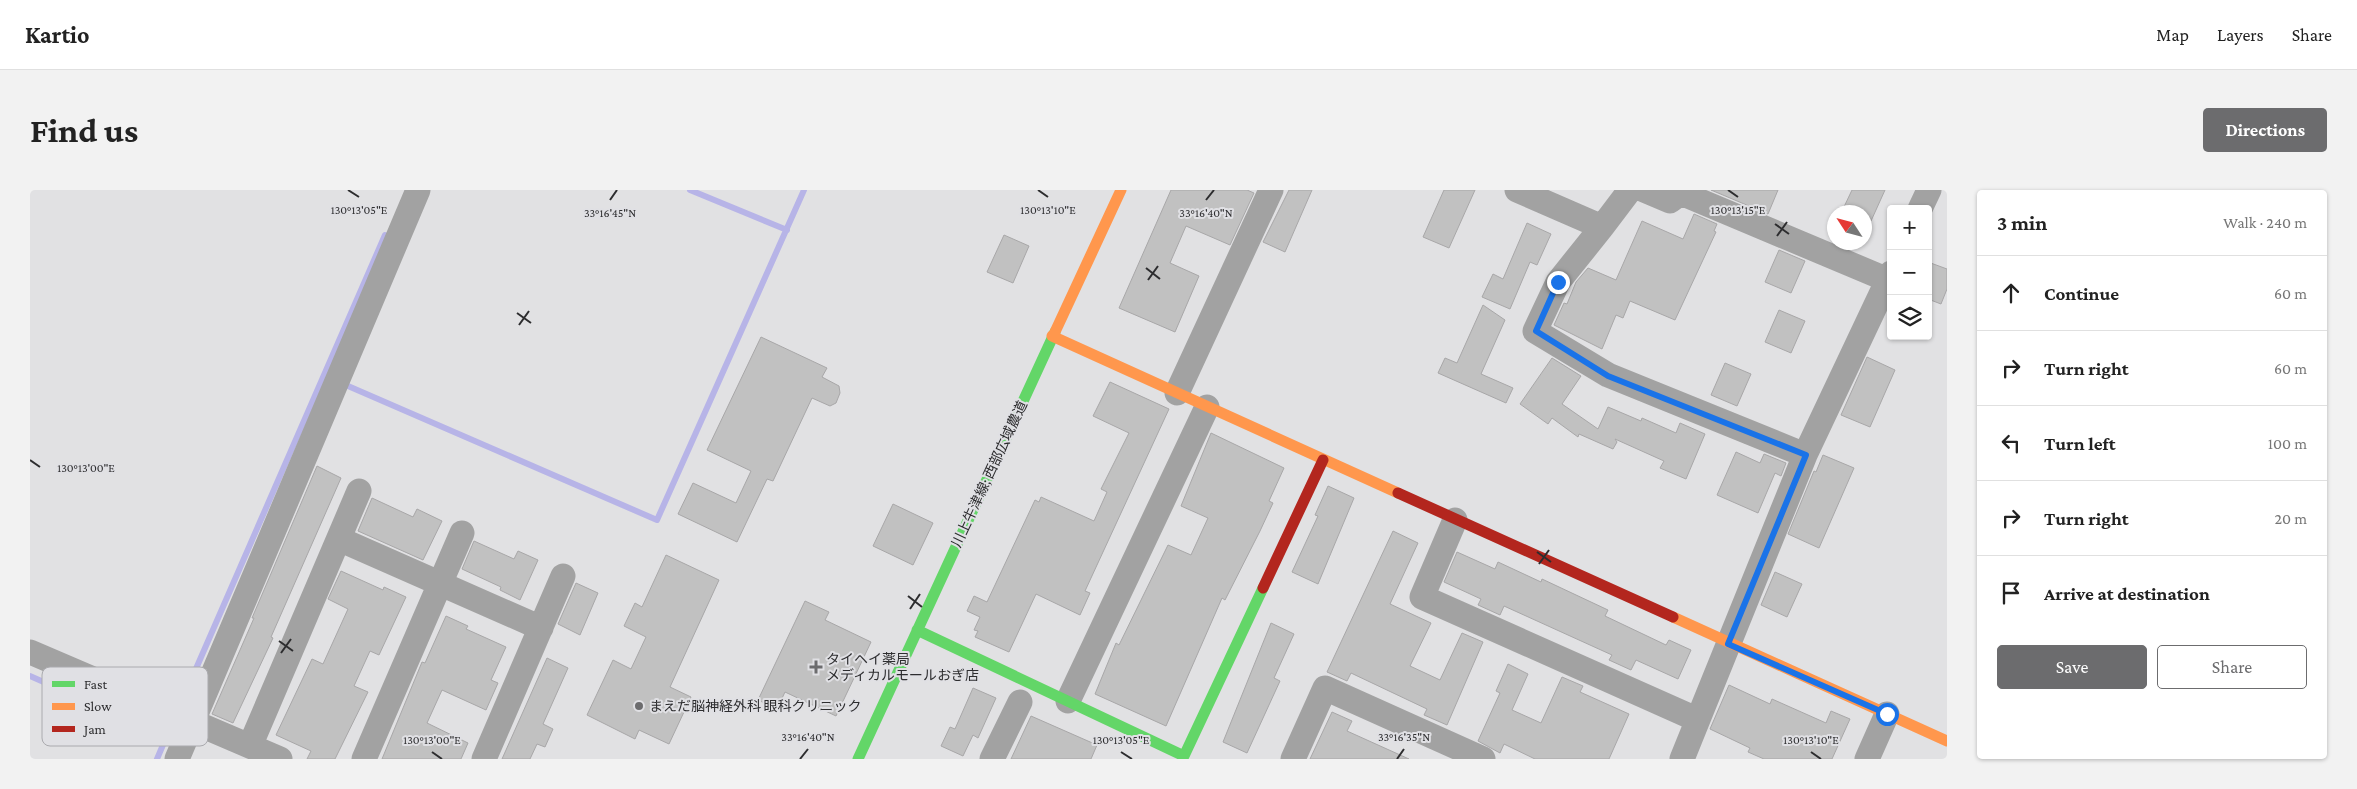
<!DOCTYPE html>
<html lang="en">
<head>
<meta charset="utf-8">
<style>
  body { margin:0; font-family:"Crimson Pro","Noto Sans JP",serif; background:#f2f2f2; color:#222 }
  .controls { position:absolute; right:15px; top:15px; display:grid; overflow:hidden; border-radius:5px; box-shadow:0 1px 4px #0004 }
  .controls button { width:45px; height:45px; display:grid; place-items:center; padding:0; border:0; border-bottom:1px solid #e0e0e0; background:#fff; color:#222; font:25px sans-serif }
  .compass { position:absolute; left:1797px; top:15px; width:45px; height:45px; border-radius:50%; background:#fff; box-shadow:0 1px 4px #0004; rotate:306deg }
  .stop { position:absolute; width:15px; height:15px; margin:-11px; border:4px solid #1a73e8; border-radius:50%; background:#fff }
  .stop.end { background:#1a73e8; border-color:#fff; box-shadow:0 1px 5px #0008 }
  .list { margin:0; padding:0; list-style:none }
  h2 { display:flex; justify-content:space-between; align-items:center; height:65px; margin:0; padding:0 20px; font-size:21px }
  h2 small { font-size:16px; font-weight:400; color:#767676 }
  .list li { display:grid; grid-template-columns:32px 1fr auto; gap:15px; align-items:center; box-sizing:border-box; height:75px; padding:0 20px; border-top:1px solid #e0e0e0 }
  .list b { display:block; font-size:19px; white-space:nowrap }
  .list em { font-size:16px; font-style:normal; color:#767676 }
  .actions { display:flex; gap:10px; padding:15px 20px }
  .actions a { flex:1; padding:11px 0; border:1px solid #6c6c6e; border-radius:5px; text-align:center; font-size:18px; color:#6c6c6e }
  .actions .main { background:#6c6c6e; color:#fff }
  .icon { flex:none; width:28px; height:28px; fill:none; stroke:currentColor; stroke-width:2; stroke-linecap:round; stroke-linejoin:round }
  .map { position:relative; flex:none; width:1917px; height:569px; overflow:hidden; border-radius:5px }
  header { display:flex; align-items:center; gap:30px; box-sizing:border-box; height:70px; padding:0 25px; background:#fff; border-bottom:1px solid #e0e0e0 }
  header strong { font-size:24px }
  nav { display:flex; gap:28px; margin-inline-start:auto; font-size:18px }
  .intro { display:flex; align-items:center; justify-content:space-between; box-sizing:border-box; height:120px; padding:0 30px }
  h1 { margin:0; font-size:35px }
  .button { padding:12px 22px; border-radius:5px; background:#6c6c6e; color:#fff; font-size:18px; font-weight:700 }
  main { display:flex; gap:30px; padding:0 30px }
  aside { flex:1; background:#fff; border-radius:5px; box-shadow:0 1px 4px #0004 }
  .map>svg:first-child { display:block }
</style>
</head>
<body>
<header>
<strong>Kartio</strong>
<nav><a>Map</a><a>Layers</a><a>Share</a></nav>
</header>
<div class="intro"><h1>Find us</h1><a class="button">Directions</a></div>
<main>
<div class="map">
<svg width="1917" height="569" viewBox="0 0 1917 569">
  <rect width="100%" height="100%" fill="#e1e1e3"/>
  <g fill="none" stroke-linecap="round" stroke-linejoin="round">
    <!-- stream -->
    <path stroke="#b7b4e7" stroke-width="6" d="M660 0 757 40
      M318 196 627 330 774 0
      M0 486 136 546
      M148 520 355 45
      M127 569 144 529"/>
  </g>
  <!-- building -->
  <path fill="#c1c1c1" stroke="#a8a7a8" d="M1141 0H1217L1224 3 1200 55 1156 36 1140 73 1169 86 1145 142 1089 118Z
    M1259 0H1282L1255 62 1233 52Z
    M1414 0H1445L1419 58 1393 47Z
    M1681 0H1748L1738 24Z
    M1822 0H1855L1841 31 1834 28V22H1822L1813 19Z
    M1664 24 1687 34 1684 41 1686 42 1645 130 1600 111 1593 128 1586 125 1572 159 1524 135 1534 113 1537 114 1546 92 1558 78 1586 90 1612 31 1653 49Z
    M1497 33 1521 44 1507 75 1500 72 1480 119 1452 107 1463 84 1473 89Z
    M974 45 999 56 983 93 957 82Z
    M1749 60 1775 71 1761 103 1735 92Z
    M1898 72 1917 79V99L1911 114 1898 109Z
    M1453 115 1475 130 1451 184 1483 198 1476 213 1408 183 1415 168 1427 173Z
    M1749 120 1775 131 1761 163 1735 152Z
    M731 147 797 178 792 187 809 196 810 203 806 213 800 216 782 208 743 291 737 289 707 352 648 324 663 293 706 313 721 281 677 260Z
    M1837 167 1865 180 1840 237 1811 225Z
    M1522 168 1551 186 1532 214 1568 239 1578 217 1611 231 1612 228 1646 243 1650 233 1675 244 1656 289 1630 278 1634 271 1585 249 1587 252 1583 259 1549 244 1548 247 1522 228 1518 234 1490 214Z
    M1695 173 1721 184 1707 216 1681 205Z
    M1080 192 1139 219 1055 401 1060 403 1050 425 1006 404 979 462 945 447 948 441 944 440 950 427 937 421 944 406 957 412 1005 310 1009 312 1011 307 1064 331 1077 302 1071 299 1099 243 1063 226Z
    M1181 243 1254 278 1239 311 1243 313 1230 341 1195 410 1192 408 1136 536 1065 504 1086 453 1089 455 1138 355 1161 365 1178 328 1151 316Z
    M1706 262 1730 273 1734 264 1756 273 1751 286 1745 283 1728 323 1687 305Z
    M1793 265 1824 278 1789 358 1758 344 1784 281 1786 282Z
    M287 276 311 288 241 447 243 448 203 533 182 524 224 428H222Z
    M1298 296 1324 308 1288 394 1262 382 1288 326 1285 325Z
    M342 308 383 327 387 319 412 331 393 370 328 341Z
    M863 314 903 333 883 375 843 356Z
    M1363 341 1388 353 1360 414 1401 433 1380 476 1410 490 1432 443 1453 452 1417 535 1394 525 1397 519 1321 483 1317 491 1297 482Z
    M444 351 484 369 488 361 508 370 490 410 470 400 471 397 432 379Z
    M1427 362 1465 379 1468 372 1511 392 1512 389 1578 420 1575 426 1636 455 1639 450 1661 460 1648 489 1606 470 1601 480 1579 470 1582 465 1474 416 1470 425 1448 415 1451 409 1414 392Z
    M636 365 689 390 640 497 661 507 639 554 609 540 605 549 557 525 583 470 601 479 616 447 594 436 605 413 612 417Z
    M311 381 353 400 354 397 376 407 349 465 340 461 324 496 338 502 305 569H277L281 561 246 545 282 469 293 474 318 419 298 409Z
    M1745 382 1772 394 1757 427 1731 415Z
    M546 393 568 403 550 445 528 434Z
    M775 411 799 422 795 430 841 452 806 526 755 502 747 519 728 510Z
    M416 426 438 436 436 439 476 457 461 490 468 493 456 520 412 500 397 533 438 553 431 569H352L392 472 395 473Z
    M1241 433 1264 444 1244 488 1250 491 1217 563 1193 552Z
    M517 468 538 478 513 534 523 539 515 557 507 554 500 569H472Z
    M1478 474 1498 484 1482 520 1511 533 1532 487 1553 496 1550 502 1599 524 1579 569H1505L1474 554 1470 563 1448 551 1470 503 1466 501Z
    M1699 495 1740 514 1742 509 1796 533 1801 521 1820 529 1802 569H1734L1718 562 1720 558 1680 539Z
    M943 498 966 508 948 548 943 545 933 566 911 556 920 537 925 539Z
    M1302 522 1322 531 1317 541 1379 569H1280Z
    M1001 526 1067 555 1061 569H981Z"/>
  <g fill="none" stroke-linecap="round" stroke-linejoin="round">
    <!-- street -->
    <path stroke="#a2a2a2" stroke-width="25" d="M1487 0 1572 37 1600 0
      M1614 0 1640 11 1651 3 1858 90
      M1890 19 1899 0
      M1572 37 1528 92 1505 141 1578 185 1775 265
      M1147 203 1241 0
      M1425 330 1392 407 1666 529
      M309 349 511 438
      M0 462 250 569
      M1038 511 1177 217
      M220 556 329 301
      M147 569 388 0
      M334 569 432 343
      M454 569 533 386
      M962 569 990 512
      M1263 569 1295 498 1453 569
      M1652 569 1775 265 1861 83
      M1837 569 1857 524"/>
    <!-- fast -->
    <path stroke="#63d668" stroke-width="11" d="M887 440 1154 566 1233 398
      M828 569 1025 142"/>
    <!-- slow -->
    <path stroke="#ff974d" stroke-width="11" d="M1025 142 1091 0
      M1022 146 1368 303
      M1643 427 1917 551"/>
    <!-- jam -->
    <path stroke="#b3261e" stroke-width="11" d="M1368 303 1643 427
      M1233 398 1293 270"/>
  </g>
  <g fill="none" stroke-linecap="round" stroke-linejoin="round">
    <!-- route -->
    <path stroke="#1a73e8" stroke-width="6" d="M1528 92 1506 141 1578 186 1776 265 1698 454 1857 524"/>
  </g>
  <!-- ticks -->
  <path fill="none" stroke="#2d2d2f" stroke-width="2" d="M318 0 329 7M1008 0 1018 7M1698 0 1708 7M580 10 587 0M1176 10 1184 0M1745 34 1759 44M1747 46 1757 32M1116 78 1130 89M1118 90 1128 76M487 123 501 133M489 135 499 121M0 270 10 277M1507 362 1521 372M1509 374 1519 360M878 406 892 417M880 419 890 404M249 451 263 461M251 463 261 449M402 562 412 569M1091 562 1102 569M1781 562 1791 569M770 569 778 559M1367 569 1374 559"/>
  <!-- markers -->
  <g fill="#6c6c6e" stroke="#e0e0e4" stroke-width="2">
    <path d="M783.5 469.5h5v5h5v5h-5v5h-5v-5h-5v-5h5z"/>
    <circle cx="609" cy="516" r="5"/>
  </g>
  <g text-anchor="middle" stroke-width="4" stroke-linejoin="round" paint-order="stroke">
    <!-- street labels -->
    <g font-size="14" fill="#2d2d2f" stroke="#e0e0e4">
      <text transform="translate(959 284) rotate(-65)" y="5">川上牛津線; 西部広域農道</text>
    </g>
    <!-- poi labels -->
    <g font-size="14" fill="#2d2d2f" stroke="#e0e0e4" text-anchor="start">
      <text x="796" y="474">タイヘイ薬局<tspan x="796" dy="16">メディカルモールおぎ店</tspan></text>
      <text x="619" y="521">まえだ脳神経外科 眼科クリニック</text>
    </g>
  </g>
  <!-- legend -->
  <rect x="12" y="477" width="166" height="79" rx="8" fill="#e0e0e4" stroke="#aaaaae" stroke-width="1"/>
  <rect x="22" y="491" width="23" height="6" fill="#63d668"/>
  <rect x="22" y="513" width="23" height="7" fill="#ff974d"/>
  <rect x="22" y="536" width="23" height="6" fill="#b3261e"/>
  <g font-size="14" fill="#2d2d2f">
    <text x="54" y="499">Fast</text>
    <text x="54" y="521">Slow</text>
    <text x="54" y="544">Jam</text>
  </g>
  <g font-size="12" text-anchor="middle" fill="#2d2d2f" stroke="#e0e0e4" stroke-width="4" stroke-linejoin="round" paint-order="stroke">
    <text x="329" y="24">130°13'05"E</text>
    <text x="1018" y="24">130°13'10"E</text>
    <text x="1708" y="24">130°13'15"E</text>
    <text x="580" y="27">33°16'45"N</text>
    <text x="1176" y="27">33°16'40"N</text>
    <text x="56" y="282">130°13'00"E</text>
    <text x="778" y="551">33°16'40"N</text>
    <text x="1374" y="551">33°16'35"N</text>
    <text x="402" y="554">130°13'00"E</text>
    <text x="1091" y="554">130°13'05"E</text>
    <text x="1781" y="554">130°13'10"E</text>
  </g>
</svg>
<div class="controls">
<button>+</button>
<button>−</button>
<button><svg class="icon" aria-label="layers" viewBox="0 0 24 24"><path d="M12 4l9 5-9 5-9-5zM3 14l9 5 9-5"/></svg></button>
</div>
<svg class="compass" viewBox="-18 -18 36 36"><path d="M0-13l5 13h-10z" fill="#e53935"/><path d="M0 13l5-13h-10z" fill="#767676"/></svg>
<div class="stop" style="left:1857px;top:524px"></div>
<div class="stop end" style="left:1528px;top:92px"></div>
</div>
<aside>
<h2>3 min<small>Walk · 240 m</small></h2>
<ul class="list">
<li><svg class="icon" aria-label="ahead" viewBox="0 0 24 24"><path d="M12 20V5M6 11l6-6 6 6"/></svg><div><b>Continue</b></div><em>60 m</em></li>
<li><svg class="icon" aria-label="right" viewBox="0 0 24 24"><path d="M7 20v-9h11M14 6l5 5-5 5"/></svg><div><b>Turn right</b></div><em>60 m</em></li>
<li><svg class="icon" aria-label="left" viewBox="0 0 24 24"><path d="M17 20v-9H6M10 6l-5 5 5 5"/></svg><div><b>Turn left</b></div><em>100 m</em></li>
<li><svg class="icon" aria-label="right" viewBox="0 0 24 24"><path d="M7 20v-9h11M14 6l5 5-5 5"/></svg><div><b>Turn right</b></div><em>20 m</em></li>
<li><svg class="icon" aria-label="arrive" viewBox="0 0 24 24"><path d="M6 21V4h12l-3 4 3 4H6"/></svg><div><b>Arrive at destination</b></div></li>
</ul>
<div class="actions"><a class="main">Save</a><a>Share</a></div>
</aside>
</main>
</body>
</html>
